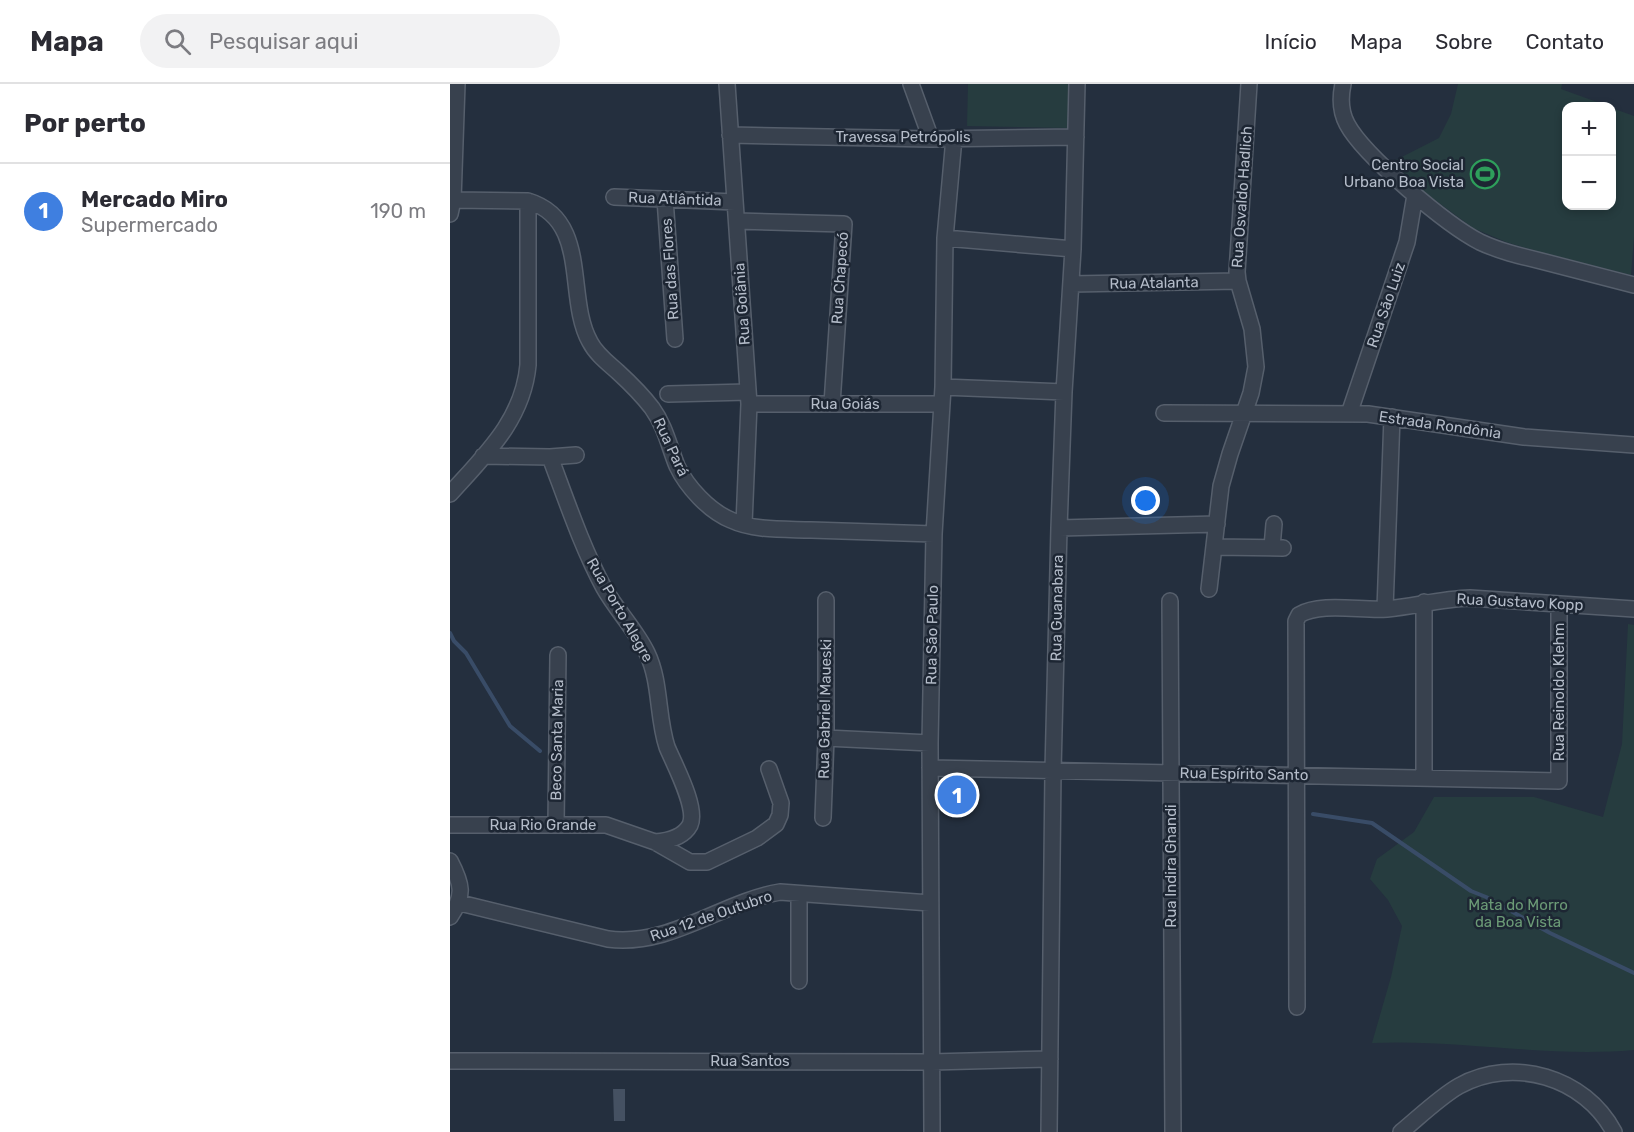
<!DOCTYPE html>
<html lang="pt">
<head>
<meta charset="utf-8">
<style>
  body { margin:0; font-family:Rubik,sans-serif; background:#f2f2f3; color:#2b2b33 }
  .controls { position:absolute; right:18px; top:18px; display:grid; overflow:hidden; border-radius:12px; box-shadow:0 3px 9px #0003 }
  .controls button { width:54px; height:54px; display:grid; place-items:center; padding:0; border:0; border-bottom:2px solid #e1e1e2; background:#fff; color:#2b2b33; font:30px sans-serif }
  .you { position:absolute; left:696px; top:417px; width:21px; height:21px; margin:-15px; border:4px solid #fff; border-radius:50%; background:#1a73e8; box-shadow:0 0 0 9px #1a73e833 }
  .badge { display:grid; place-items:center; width:39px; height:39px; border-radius:50%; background:#ea580c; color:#fff; font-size:20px; font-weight:700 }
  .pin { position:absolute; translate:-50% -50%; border:3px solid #fff; box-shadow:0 2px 6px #0006 }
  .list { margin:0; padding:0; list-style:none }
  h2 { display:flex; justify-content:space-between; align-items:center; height:78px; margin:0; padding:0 24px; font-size:26px }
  h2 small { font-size:20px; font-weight:400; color:#7c7c81 }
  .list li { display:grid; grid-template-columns:39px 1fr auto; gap:18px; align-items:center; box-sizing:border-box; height:96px; padding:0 24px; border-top:2px solid #e1e1e2 }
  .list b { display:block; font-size:22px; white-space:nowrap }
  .list p { margin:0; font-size:20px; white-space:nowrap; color:#7c7c81 }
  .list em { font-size:20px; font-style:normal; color:#7c7c81 }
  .icon { flex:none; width:33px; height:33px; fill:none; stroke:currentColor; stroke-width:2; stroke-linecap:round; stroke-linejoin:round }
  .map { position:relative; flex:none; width:1184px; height:1048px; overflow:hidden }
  header { display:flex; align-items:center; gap:36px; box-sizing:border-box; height:84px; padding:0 30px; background:#fff; border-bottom:2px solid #e1e1e2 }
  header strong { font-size:28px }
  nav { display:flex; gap:33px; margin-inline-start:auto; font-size:21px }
  .search { width:420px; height:54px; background:#f2f2f3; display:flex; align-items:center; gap:15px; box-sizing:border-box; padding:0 21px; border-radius:33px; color:#7c7c81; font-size:22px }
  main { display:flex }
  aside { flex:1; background:#fff }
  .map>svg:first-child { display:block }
</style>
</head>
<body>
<header>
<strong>Mapa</strong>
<div class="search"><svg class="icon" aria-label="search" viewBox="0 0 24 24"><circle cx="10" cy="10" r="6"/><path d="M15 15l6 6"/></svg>Pesquisar aqui</div>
<nav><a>Início</a><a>Mapa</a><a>Sobre</a><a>Contato</a></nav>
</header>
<main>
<aside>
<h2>Por perto<small></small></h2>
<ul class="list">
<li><span class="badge" style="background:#3f7fe0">1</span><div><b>Mercado Miro</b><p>Supermercado</p></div><em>190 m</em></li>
</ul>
</aside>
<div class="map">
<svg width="1184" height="1048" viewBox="0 0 1184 1048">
  <rect width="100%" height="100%" fill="#242f3e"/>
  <!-- green -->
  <path fill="#263c3f" d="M518 0H619L618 44 517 42Z
    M1008 0H1112L1111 5 1158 22H1116V122H1162V24L1184 32V153L1181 191 1090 168 1056 158 1023 144 966 102 942 78 989 54 1001 30Z
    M1178 540 1184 541V966C1097 974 1010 955 922 959L941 893 952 842 938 816 920 795 927 775 964 748 984 713H1084L1153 733 1172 660Z"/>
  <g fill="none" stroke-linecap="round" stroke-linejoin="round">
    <!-- stream -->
    <path stroke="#394c67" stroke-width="4" d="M0 549 4 557 16 569 60 642 90 667
      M863 730 922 739 1021 807 1036 813 1100 849 1184 889"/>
  </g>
  <!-- building -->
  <path fill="#455162" d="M163 1005H175V1037H164Z"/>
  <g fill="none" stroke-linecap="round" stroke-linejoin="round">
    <!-- minor casing -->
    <g stroke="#565f6c" stroke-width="18">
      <path id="minor" d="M277 0 299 320 294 440
        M461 0 481 55
        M893 0C890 14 890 27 897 40 914 72 997 141 1030 158 1049 167 1070 172 1091 177 1122 185 1153 193 1184 201
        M280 51 481 55 626 53
        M164 113 285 118
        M215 115 225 255
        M3 116 78 117C141 136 115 214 140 258 146 270 158 279 168 288 180 299 192 311 202 324 215 342 219 362 227 382 237 403 259 427 281 436 304 447 336 445 361 446 402 447 443 449 484 450
        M0 130 3 116 7 0
        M287 137 394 140 382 320
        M495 154 623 165
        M621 200 788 197
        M493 303 614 308
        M218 310 298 308
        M299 320H492
        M714 329 918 330 1074 353 1184 361
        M899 330 957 158 965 111
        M33 372 100 373C117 418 132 463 154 504 167 527 186 546 197 569 211 598 207 633 217 663 224 680 248 724 240 741 233 754 218 757 205 758
        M100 373 126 371
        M0 410C35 371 73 336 78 281V117
        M609 444 767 440
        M764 463 833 464
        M822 463 824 440
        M759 505 771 402 780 370 801 309 806 283 802 245 788 197 787 188 799 0
        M720 517 723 1048
        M935 525 942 333
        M376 654 480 659
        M480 684 1109 697V520
        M974 694V518
        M373 734 376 654V516
        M0 741H156L205 758 240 778H257L307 754 326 740 330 731 331 719 319 685
        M106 741 108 571
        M0 777C12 800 15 811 0 833
        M10 819 158 855C221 863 271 818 330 808L480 819
        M349 897V810
        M847 923 846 537 849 531C871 518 911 527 937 525 965 522 992 515 1020 514L1184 525
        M0 977 481 978 600 975
        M482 1048 480 659 484 450 493 303 495 154 504 54
        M599 1048 603 687 609 444 614 308 623 165 627 0
        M951 1048C968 1034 991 1012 1009 1002 1063 972 1135 993 1164 1048"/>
    </g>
    <!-- minor -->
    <use href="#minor" stroke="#38414e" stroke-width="15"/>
  </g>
  <!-- icons -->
  <defs>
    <g id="stadium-ring" transform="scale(1.5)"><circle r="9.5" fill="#1d2633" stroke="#2e9e5b" stroke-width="1.5"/><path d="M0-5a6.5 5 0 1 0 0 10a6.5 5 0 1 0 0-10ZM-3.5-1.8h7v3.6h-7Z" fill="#2e9e5b"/></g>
  </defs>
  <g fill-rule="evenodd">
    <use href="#stadium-ring" x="1035" y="90"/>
  </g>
  <g text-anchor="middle" stroke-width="5" stroke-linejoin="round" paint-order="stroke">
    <!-- street labels -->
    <g font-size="15" fill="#b4bcc9" stroke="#1d2633">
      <text x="453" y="58">Travessa Petrópolis</text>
      <text transform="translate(792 113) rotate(-86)" y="5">Rua Osvaldo Hadlich</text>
      <text transform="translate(225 115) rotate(2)" y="5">Rua Atlântida</text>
      <text transform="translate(220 185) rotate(-94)" y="5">Rua das Flores</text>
      <text transform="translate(390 194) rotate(-86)" y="5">Rua Chapecó</text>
      <text transform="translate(704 199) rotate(-1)" y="5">Rua Atalanta</text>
      <text transform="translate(292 220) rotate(-94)" y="5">Rua Goiânia</text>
      <text transform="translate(936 221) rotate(-71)" y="5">Rua São Luiz</text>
      <text x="395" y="325">Rua Goiás</text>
      <text transform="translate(990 341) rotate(8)" y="5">Estrada Rondônia</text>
      <text transform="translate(221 363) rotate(65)" y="5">Rua Pará</text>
      <text transform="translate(1070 518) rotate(3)" y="5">Rua Gustavo Kopp</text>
      <text transform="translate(607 524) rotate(-89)" y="5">Rua Guanabara</text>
      <text transform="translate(170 526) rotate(60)" y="5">Rua Porto Alegre</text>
      <text transform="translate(482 551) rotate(-89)" y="5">Rua São Paulo</text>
      <text transform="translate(1109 608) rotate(-90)" y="5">Rua Reinoldo Klehm</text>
      <text transform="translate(375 625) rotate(-89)" y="5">Rua Gabriel Maueski</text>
      <text transform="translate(107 656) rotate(-89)" y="5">Beco Santa Maria</text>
      <text transform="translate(794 690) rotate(1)" y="5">Rua Espírito Santo</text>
      <text x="93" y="746">Rua Rio Grande</text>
      <text transform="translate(721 782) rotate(-90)" y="5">Rua Indira Ghandi</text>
      <text transform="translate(261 832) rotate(-19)" y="5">Rua 12 de Outubro</text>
      <text x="300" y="982">Rua Santos</text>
    </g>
    <!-- poi labels -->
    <g font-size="15" fill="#b4bcc9" stroke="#1d2633" text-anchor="end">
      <text x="1014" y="86">Centro Social<tspan x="1014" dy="17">Urbano Boa Vista</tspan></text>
    </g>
    <!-- park labels -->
    <g font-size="15" fill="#6b9a76" stroke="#1d2633">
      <text x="1068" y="826">Mata do Morro<tspan x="1068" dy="17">da Boa Vista</tspan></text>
    </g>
  </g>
</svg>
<div class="controls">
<button>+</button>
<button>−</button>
</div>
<div class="you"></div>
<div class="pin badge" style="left:507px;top:711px;background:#3f7fe0">1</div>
</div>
</main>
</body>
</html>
